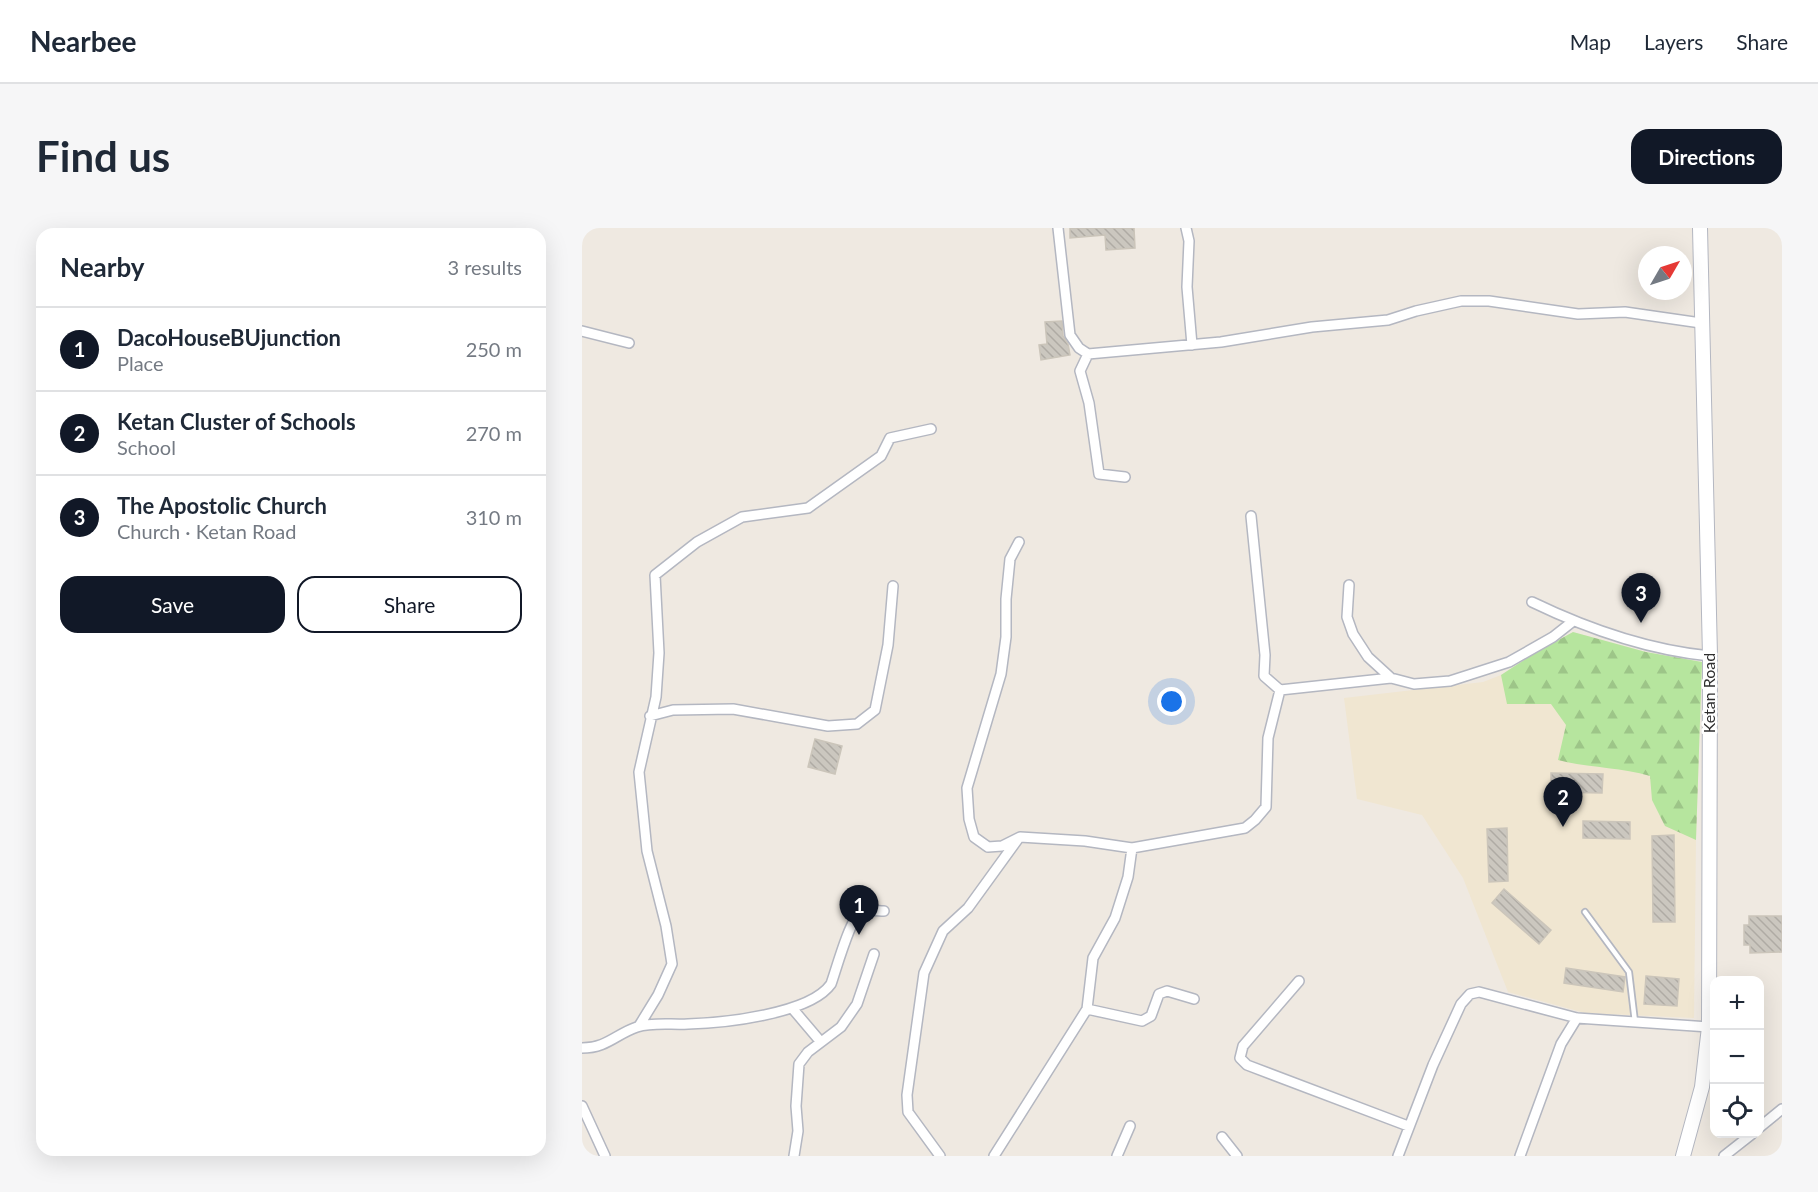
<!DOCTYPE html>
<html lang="en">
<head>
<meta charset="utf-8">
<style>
  body { margin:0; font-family:Lato,sans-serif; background:#f6f6f7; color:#1f2937 }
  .controls { position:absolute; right:18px; bottom:18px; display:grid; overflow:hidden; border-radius:12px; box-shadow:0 6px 24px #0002 }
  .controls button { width:54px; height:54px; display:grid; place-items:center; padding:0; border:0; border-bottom:2px solid #e0e1e3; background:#fff; color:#1f2937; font:30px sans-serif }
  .compass { position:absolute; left:1056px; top:18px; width:54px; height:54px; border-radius:50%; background:#fff; box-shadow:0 6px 24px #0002; rotate:51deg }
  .you { position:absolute; left:590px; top:474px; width:21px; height:21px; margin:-15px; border:4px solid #fff; border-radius:50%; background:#1a73e8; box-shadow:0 0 0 9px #1a73e833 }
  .badge { display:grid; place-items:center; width:39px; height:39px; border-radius:50%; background:#111827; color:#fff; font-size:20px; font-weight:700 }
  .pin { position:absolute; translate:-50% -50px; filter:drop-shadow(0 2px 3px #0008) }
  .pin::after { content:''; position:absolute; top:32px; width:21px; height:18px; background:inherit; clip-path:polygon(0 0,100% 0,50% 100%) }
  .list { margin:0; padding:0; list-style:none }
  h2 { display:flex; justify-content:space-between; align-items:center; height:78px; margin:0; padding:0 24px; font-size:26px }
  h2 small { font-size:20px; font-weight:400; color:#747a83 }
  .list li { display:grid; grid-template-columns:39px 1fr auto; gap:18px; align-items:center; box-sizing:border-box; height:84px; padding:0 24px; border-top:2px solid #e0e1e3 }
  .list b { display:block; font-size:22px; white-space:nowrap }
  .list p { margin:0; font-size:20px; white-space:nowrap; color:#747a83 }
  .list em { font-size:20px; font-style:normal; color:#747a83 }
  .actions { display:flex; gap:12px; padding:18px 24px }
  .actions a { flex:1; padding:14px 0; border:2px solid #111827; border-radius:18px; text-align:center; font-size:21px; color:#111827 }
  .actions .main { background:#111827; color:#fff }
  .icon { flex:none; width:33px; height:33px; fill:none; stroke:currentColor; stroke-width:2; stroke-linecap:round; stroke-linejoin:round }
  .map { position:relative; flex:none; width:1200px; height:928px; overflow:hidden; border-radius:18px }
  header { display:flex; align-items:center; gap:36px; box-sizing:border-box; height:84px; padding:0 30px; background:#fff; border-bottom:2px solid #e0e1e3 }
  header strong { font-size:28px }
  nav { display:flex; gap:33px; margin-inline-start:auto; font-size:21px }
  .intro { display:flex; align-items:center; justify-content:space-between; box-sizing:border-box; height:144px; padding:0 36px }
  h1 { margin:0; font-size:42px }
  .button { padding:15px 27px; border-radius:18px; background:#111827; color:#fff; font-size:21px; font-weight:700 }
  main { display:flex; gap:36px; padding:0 36px }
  aside { flex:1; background:#fff; border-radius:18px; box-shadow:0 6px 24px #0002 }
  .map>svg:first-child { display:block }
</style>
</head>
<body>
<header>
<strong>Nearbee</strong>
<nav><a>Map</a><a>Layers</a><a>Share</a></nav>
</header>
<div class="intro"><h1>Find us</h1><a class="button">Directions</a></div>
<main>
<aside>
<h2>Nearby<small>3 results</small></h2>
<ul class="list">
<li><span class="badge">1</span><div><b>DacoHouseBUjunction</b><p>Place</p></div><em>250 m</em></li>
<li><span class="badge">2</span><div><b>Ketan Cluster of Schools</b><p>School</p></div><em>270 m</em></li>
<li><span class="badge">3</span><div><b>The Apostolic Church</b><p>Church · Ketan Road</p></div><em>310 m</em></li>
</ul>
<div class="actions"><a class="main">Save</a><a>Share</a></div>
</aside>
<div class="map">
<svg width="1200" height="928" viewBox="0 0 1200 928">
  <defs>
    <pattern id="forest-firs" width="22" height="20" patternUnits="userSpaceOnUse" patternTransform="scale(1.5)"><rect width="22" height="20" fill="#b6e59e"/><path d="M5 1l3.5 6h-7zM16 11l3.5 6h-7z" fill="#9dc588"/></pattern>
    <pattern id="building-back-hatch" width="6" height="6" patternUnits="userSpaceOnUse" patternTransform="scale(1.5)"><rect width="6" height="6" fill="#cbc7bf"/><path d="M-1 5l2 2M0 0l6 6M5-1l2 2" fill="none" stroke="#afaba4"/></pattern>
  </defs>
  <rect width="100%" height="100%" fill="#efe9e1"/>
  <!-- education -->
  <path fill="#f0e6d1" d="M991 404 1064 424 1120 434 1114 612 1112 790 1003 785 926 764 881 650 840 587 775 571 762 470 901 454 919 447 953 425Z"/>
  <!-- forest -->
  <path fill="url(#forest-firs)" d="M991 404 1064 424 1120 434 1114 612 1083 598 1070 572 1068 548C1038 539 1006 540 976 532L984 497 969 476H925L919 447 953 425Z"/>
  <!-- building -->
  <path fill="url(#building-back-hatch)" stroke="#cbc5ba" stroke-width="1.5" d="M488 0H552L553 20 524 22 523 7 488 10Z
    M480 93 481 108 486 116 488 127 459 132 457 117 465 116 463 94Z
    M233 511 260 518 253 546 226 539Z
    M969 545 1021 546 1020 565 969 564Z
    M1001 593 1048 594V611L1001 610Z
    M925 600 926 653 907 654 905 601Z
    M1092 607 1093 694H1071L1070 608Z
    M922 661 969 702 957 716 910 675Z
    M1167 688H1200V724L1168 725V717H1162V697H1167Z
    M984 740 1043 749 1041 764 982 755Z
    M1064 748 1097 751 1095 778 1062 776Z"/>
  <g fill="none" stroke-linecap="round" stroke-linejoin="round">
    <!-- lane casing -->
    <g stroke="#b4b7c1" stroke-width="8">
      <path id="lane" d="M1003 684 1047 744 1053 794"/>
    </g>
    <!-- street casing -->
    <g stroke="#b4b7c1" stroke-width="12">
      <path id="street" d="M476 0 488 107 497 120 506 126 639 114 730 99 806 92 834 83 879 73H907L996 86 1043 84 1119 95
        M604 0 607 13 605 59 610 117
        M0 103 47 115
        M506 126 498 143 507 175 517 246 543 249
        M437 314 428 331 424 371V409L419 446 385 560 387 591 392 609 406 619 420 618 438 609 503 613 550 620 663 600 673 592 684 579 686 510 698 462 682 448 683 427 669 288
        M767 357 765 389 771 406 786 429 809 450 832 456 868 453 927 434 971 409 990 394
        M950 374C1006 401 1065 422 1128 428
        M698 462 809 450
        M68 488 91 482 151 481 246 498 275 496 293 482 306 417 311 358
        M717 753 661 818 658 830 665 837 826 898
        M210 780 238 813
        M505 781 560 793 569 788 577 766 585 763 612 771
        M57 798 76 767 90 736 84 698 65 623 57 544 74 469 77 425 73 347 115 314 160 289 226 280 299 228 308 210 349 201
        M0 820C25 820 34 806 55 799 70 794 90 797 106 796 142 795 228 786 249 756 254 742 268 691 278 685 285 681 295 683 302 683
        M0 878 23 928
        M1178 899 1200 881
        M640 909 655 928
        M212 928 216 903 214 878 217 836 226 824 259 799 275 776 292 726
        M358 928 326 884 325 867 342 745 361 703 386 680 436 611
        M412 928 505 781 511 730 533 690 546 649 550 620
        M535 928 548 898
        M816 928 851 837 879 776 888 766 897 764 995 790 1127 799
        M938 928 979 816 995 790
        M1142 928 1170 906"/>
    </g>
    <!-- secondary casing -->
    <g stroke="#b4b7c1" stroke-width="16">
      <path id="secondary" d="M1101 928 1120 859 1127 799 1128 428 1118 0"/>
    </g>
    <!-- lane -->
    <use href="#lane" stroke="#fff" stroke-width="4.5"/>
    <!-- street -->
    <use href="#street" stroke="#fff" stroke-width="9"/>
    <!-- secondary -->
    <use href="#secondary" stroke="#fff" stroke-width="14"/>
  </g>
  <g text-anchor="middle" stroke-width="5" stroke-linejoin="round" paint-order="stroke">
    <!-- street labels -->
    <g font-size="16" fill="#2e2e2e" stroke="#fff">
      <text transform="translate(1127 465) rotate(-90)" y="6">Ketan Road</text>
    </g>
  </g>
</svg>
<div class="controls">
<button>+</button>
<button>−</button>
<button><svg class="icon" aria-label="locate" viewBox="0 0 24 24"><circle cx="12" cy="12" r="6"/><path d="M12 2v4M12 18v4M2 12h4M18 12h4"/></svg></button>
</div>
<svg class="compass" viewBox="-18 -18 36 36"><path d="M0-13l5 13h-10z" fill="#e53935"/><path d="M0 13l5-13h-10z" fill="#747a83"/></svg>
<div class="you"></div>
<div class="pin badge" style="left:277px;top:707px">1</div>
<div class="pin badge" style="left:981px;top:599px">2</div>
<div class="pin badge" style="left:1059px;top:395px">3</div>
</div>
</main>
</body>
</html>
